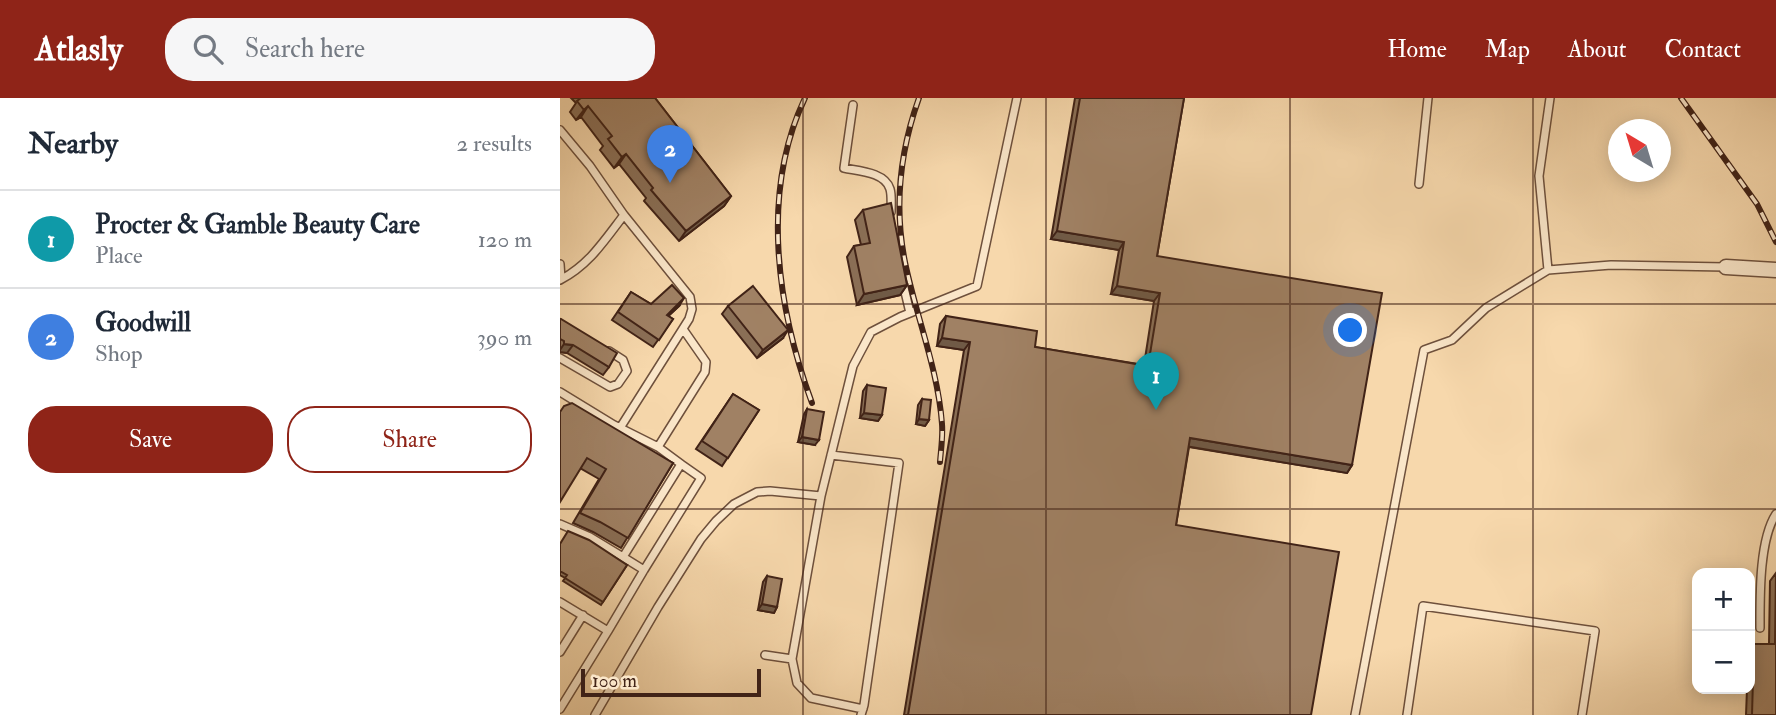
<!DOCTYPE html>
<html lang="en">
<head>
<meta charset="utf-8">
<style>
  body { margin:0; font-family:"IM FELL Double Pica",serif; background:#f6f6f7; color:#1f2937 }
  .controls { position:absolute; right:21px; bottom:21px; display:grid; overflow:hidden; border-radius:14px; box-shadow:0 4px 18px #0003 }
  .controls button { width:63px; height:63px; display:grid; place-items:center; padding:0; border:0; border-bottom:2px solid #e0e1e3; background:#fff; color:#1f2937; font:35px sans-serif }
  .compass { position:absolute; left:1048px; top:21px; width:63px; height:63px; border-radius:50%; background:#fff; box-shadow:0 4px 18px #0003; rotate:322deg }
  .scale { position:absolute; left:21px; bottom:18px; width:180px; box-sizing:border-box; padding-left:7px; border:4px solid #412317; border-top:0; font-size:19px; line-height:24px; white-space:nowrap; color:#412317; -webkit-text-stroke:5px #fae6c9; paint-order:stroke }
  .you { position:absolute; left:791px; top:233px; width:24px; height:24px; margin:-18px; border:5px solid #fff; border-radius:50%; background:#1a73e8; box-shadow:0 0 0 10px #1a73e833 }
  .badge { display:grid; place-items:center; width:46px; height:46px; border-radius:50%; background:#8f2418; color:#fff; font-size:23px; font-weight:700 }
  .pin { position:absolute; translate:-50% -58px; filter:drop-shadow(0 2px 4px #0008) }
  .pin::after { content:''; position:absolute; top:37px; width:24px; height:21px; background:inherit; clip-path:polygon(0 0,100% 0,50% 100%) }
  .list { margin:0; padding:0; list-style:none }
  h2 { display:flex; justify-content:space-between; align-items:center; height:91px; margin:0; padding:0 28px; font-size:30px }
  h2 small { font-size:23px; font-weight:400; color:#747a83 }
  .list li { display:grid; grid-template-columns:46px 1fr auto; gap:21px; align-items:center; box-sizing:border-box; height:98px; padding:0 28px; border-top:2px solid #e0e1e3 }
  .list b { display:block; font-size:26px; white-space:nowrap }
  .list p { margin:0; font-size:23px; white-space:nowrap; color:#747a83 }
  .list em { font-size:23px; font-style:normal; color:#747a83 }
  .actions { display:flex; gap:14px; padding:21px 28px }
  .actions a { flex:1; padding:16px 0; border:2px solid #8f2418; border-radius:28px; text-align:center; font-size:24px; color:#8f2418 }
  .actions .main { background:#8f2418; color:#fff }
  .icon { flex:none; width:38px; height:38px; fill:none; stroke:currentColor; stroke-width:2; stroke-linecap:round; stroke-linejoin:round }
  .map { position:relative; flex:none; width:1216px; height:617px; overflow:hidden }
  header { display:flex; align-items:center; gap:42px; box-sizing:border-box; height:98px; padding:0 35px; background:#8f2418; color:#fff }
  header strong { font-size:33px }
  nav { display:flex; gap:38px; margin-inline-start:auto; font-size:24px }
  .search { width:490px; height:63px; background:#f6f6f7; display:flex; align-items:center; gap:18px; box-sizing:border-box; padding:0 24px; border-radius:28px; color:#747a83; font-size:26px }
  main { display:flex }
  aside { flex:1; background:#fff }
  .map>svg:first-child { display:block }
</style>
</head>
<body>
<header>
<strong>Atlasly</strong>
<div class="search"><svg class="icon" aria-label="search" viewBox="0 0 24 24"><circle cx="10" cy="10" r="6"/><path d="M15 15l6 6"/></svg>Search here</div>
<nav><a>Home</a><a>Map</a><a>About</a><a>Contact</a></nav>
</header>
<main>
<aside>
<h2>Nearby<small>2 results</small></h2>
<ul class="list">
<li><span class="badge" style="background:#0f9aa8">1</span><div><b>Procter &amp; Gamble Beauty Care</b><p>Place</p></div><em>120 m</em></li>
<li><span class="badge" style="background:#3f7fe0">2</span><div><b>Goodwill</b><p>Shop</p></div><em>390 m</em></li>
</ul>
<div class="actions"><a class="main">Save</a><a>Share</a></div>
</aside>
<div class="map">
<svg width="1216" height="617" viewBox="0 0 1216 617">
  <rect width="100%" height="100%" fill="#f7d8ac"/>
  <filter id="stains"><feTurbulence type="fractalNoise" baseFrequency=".00286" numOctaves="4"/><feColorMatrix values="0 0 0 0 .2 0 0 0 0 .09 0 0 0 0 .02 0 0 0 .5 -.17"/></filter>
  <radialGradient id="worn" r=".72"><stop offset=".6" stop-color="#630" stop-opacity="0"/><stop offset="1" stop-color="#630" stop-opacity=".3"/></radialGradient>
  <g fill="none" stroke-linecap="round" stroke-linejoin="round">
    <!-- service casing -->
    <g stroke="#6e503c" stroke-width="10">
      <path id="service" d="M293 7 284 70C298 73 325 74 330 91 332 98 331 107 331 114
        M0 32 30 68 64 117 130 199 132 211 129 221 60 330
        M859 86 868 0
        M0 166 1 181
        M988 172 979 78 990 0
        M342 181 350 215
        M0 182C29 167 44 143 64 117
        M0 260 50 289 58 286 67 273 63 262 49 253
        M0 294 54 327 98 349 121 366 63 459 30 439 0 426
        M98 349 145 274 146 264 123 231
        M271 357 339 365 304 607 301 617
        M84 472 141 380 121 366
        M0 504 48 533 84 472 63 459
        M1200 530C1200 499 1199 442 1216 416
        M0 554 23 517
        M205 557 232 561
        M0 611 48 533
        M303 611 251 600 237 585 232 561 261 398 293 268 311 234 340 219 417 188 457 0
        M35 617 98 509 141 441 156 423 174 406 197 394 210 393 261 398
        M795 617 864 252 892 242 926 210 988 172 1051 167 1166 169
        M847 617 863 508 1035 533 1022 617"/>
    </g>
    <!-- minor casing -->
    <g stroke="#6e503c" stroke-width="17">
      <path id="minor" d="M1166 169 1216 172"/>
    </g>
    <!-- service -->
    <use href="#service" stroke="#fae6c9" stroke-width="7"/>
    <!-- minor -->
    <use href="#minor" stroke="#fae6c9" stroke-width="14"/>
    <!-- rail casing -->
    <g stroke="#412317" stroke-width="6">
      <path id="rail" d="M245 0C200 95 217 210 252 305
        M359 0C340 53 334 109 345 164 356 218 378 271 382 326 383 338 381 351 380 364
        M1121 0 1197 106 1216 144"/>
    </g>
    <!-- rail -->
    <use href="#rail" stroke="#fae6c9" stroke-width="3.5" stroke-dasharray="10" stroke-linecap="butt"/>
  </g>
  <!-- wall -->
  <path fill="#8a6f56" stroke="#412317" stroke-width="2" d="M11 0H95L171 98 164 108 119 143 84 103 86 100 59 66 54 70 40 52 43 48 21 19 16 22 10 14 16 5Z
    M515 0H624L597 158 792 367 787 375 629 349 616 427 751 617H344L404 252 377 248 380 226 386 218 475 249 584 267 594 203 551 196 559 152 491 141Z
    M303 112 347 187 340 197 297 207 287 159 294 148 301 147 295 122Z
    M71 194 91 206 119 208 108 218 113 221 93 249 52 222Z
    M168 208 223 240 197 260 162 216Z
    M0 221 49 269 43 277 7 255 0 254Z
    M307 287 322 317 318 323 300 320 303 293Z
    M173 296 199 312 162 368 136 351Z
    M362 301 369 322 365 328 356 326 358 307Z
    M247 311 255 347 238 344 244 316Z
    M0 314 113 365 61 450 33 434 13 425 39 381 20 370Z
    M0 446 67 467 41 507 3 483 5 480 0 477Z
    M1216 475V617H1186L1187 591H1190V551L1194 546H1209L1210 483Z
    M207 478 217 509 214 515 198 512 203 484Z"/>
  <!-- shaded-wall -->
  <path fill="#705a46" stroke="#412317" stroke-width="2" d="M28 8 21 19 16 22 24 12Z
    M66 56 59 66 54 70 62 59Z
    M171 98 164 108 119 143 126 133Z
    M497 133 564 144 559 152 491 141Z
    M347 187 340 197 297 207 304 196Z
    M557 188 600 195 594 203 551 196Z
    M124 200 119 208 101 225 107 217Z
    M228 232 223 240 197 260 203 252Z
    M382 240 410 244 404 252 377 248Z
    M4 246 13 247 7 255 0 254V252Z
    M304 315 322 317 318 323 300 320Z
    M359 321 369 322 365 328 356 326Z
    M242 339 259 342 255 347 238 344Z
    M630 340 792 367 787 375 625 348Z
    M202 506 217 509 214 515 198 512Z"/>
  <!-- building -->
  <path fill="#a08164" stroke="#412317" stroke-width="2" d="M21 0H95L171 98 126 133 91 92 93 90 66 56 62 59 48 41 52 38 28 8 24 12 17 3Z
    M520 0H624L597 158 822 195 792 367 630 340 616 427 779 454 751 617H348L410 244 382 240 386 218 477 233 475 249 588 268 600 195 557 188 564 144 497 133Z
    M331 105 347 187 304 196 294 148 310 145 303 112Z
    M112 187 124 200 107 217 113 221 99 242 58 214 71 194 91 206Z
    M193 188 228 232 203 252 168 208Z
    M0 221H1L57 255 49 269 13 247 4 246V243L0 241Z
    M307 287 326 290 322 317 304 315Z
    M173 296 199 312 168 360 142 343Z
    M362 301 371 302 369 322 359 321Z
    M12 305 113 365 68 440 40 424 20 415 46 371 27 360 0 404V314L4 308Z
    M247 311 264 314 259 342 242 339Z
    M8 433 29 442 67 467 43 504 5 480 7 477 0 473V446Z
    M1216 475V617H1192L1194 546H1215Z
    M207 478 222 481 217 509 202 506Z"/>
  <!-- grid -->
  <path fill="none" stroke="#412317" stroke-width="2" stroke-opacity="0.55" d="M243 0V617M486 0V617M730 0V617M973 0V617M0 206H1216M0 411H1216"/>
  <rect width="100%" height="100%" filter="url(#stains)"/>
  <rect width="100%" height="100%" fill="url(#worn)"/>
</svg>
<div class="controls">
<button>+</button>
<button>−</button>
</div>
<svg class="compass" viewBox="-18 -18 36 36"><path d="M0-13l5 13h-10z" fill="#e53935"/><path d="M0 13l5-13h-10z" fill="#747a83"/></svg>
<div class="scale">100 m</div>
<div class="you"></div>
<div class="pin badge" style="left:596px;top:312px;background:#0f9aa8">1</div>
<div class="pin badge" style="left:110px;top:85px;background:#3f7fe0">2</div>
</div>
</main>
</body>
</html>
